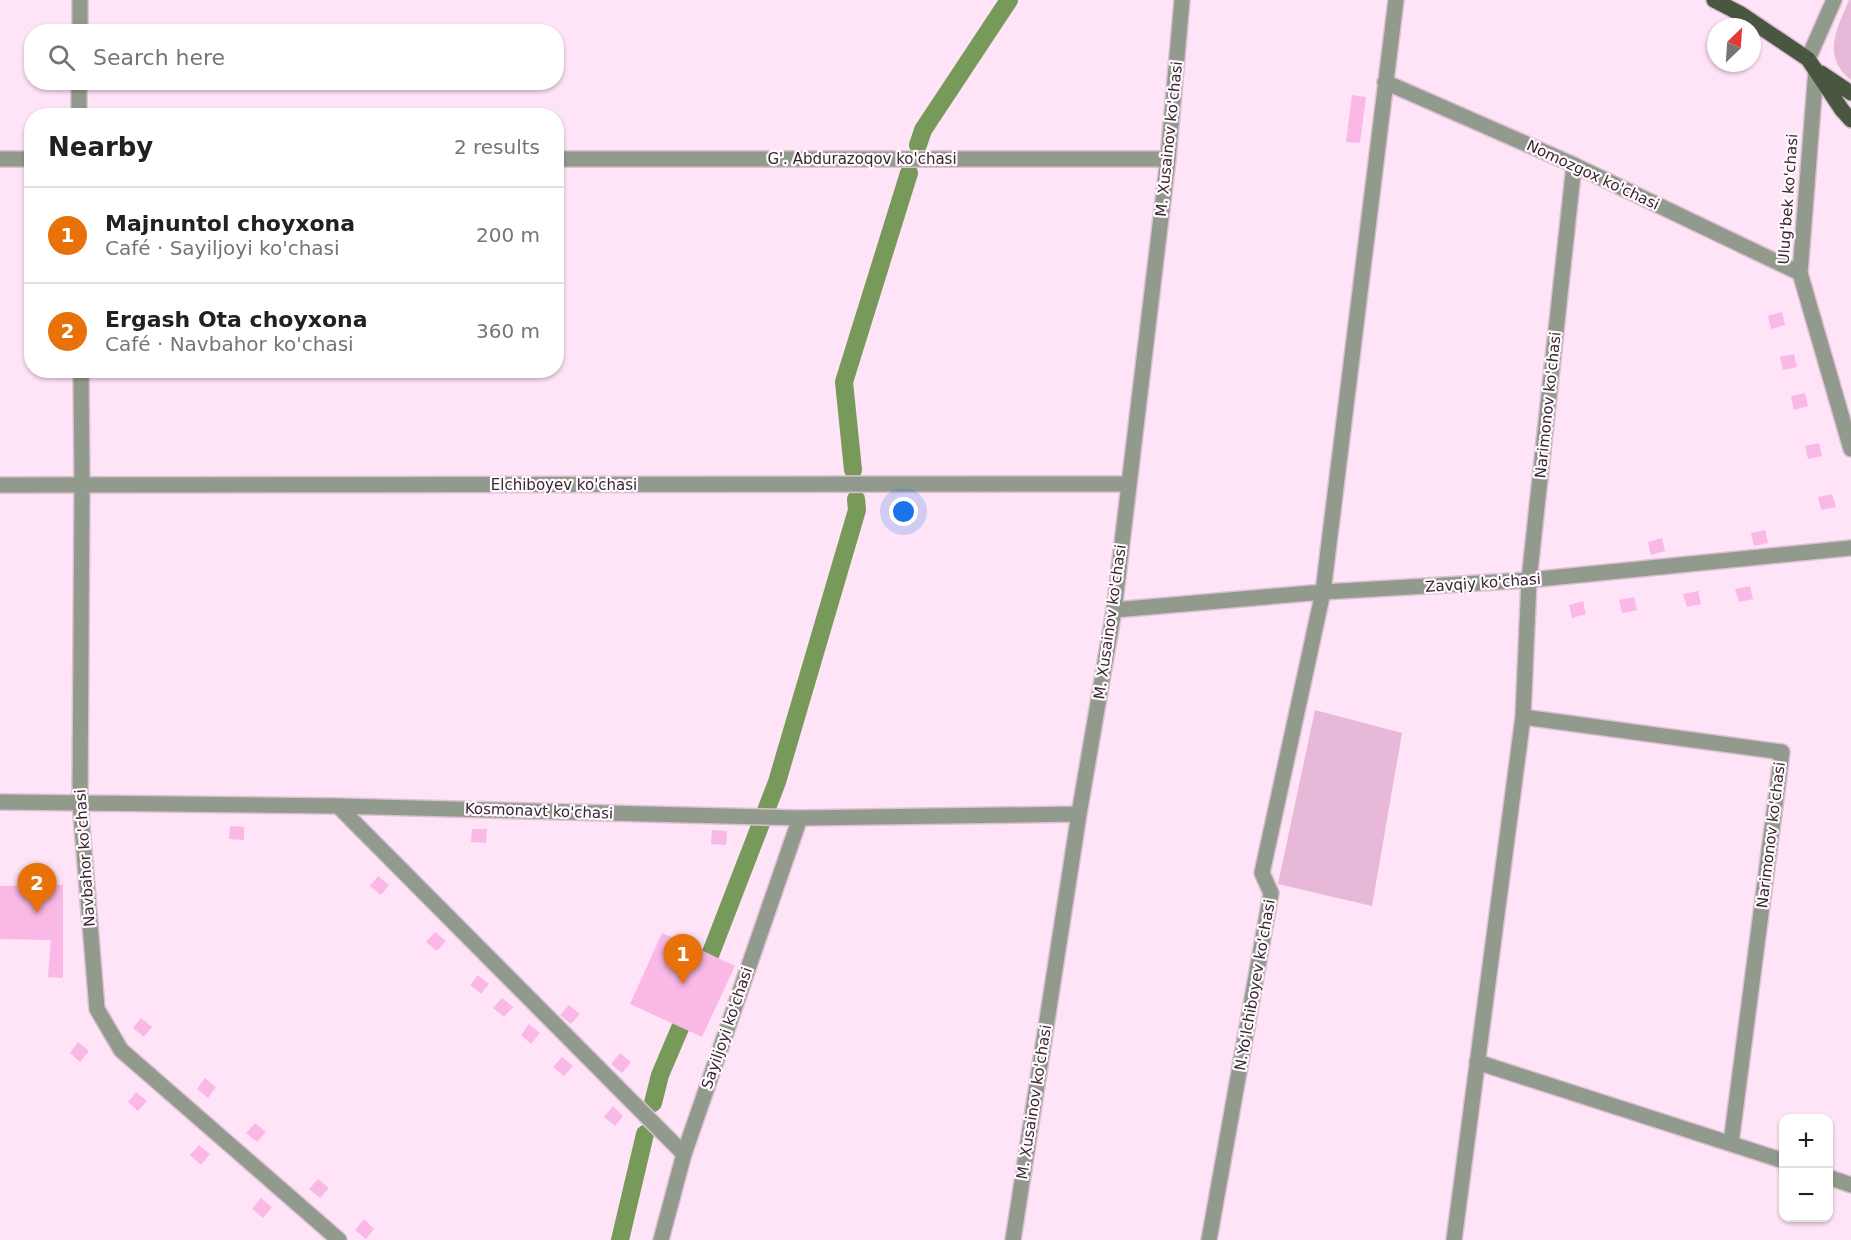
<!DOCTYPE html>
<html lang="en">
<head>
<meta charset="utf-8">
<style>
  body { margin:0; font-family:"DejaVu Sans",sans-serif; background:#f2f2f2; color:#202124 }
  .controls { position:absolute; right:18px; bottom:18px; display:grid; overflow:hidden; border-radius:12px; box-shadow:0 2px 4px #0004 }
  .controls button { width:54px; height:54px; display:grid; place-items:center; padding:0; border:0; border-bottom:2px solid #e0e0e0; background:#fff; color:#202124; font:30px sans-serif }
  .compass { position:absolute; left:1707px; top:18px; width:54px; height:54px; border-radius:50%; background:#fff; box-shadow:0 2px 4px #0004; rotate:25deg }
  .you { position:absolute; left:904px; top:512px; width:21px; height:21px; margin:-15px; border:4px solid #fff; border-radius:50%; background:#1a73e8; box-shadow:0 0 0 9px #1a73e833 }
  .badge { display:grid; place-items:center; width:39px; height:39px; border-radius:50%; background:#457700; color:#fff; font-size:20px; font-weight:700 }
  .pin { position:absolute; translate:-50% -50px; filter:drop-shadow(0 2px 3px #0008) }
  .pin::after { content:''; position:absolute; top:32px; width:21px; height:18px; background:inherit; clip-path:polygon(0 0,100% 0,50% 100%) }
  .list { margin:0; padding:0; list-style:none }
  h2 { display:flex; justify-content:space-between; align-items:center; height:78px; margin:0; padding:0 24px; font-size:26px }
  h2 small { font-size:20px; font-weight:400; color:#757577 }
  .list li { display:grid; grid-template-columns:39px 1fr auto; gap:18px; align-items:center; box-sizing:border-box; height:96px; padding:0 24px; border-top:2px solid #e0e0e0 }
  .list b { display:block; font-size:22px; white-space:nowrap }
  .list p { margin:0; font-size:20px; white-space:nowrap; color:#757577 }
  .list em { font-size:20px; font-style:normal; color:#757577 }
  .icon { flex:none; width:33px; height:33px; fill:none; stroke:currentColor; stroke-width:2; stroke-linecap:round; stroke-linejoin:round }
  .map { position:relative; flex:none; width:1851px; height:1240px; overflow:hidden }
  .search { position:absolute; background:#fff; box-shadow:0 2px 4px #0004; left:24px; top:24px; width:540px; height:66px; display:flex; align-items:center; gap:15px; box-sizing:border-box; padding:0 21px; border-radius:24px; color:#757577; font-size:22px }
  .panel { position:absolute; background:#fff; box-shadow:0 2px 4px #0004; left:24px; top:108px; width:540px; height:270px; border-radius:24px }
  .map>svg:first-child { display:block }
</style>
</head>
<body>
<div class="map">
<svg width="1851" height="1240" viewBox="0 0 1851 1240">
  <rect width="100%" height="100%" fill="#ffe3f6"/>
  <!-- green -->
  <path fill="#e8b8d8" d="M1849 0H1851V80C1821 56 1837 29 1849 0Z
    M1315 710 1402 733 1372 906 1278 884Z"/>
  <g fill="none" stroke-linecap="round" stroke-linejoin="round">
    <!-- canal -->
    <path stroke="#779a5b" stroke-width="18" d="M918 145 923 130 1009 0
      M853 470 844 382 909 173
      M702 976 777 782 857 510 856 499
      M653 1103 660 1075 689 1007
      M620 1240 645 1134"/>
  </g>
  <!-- building -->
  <path fill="#fab8e6" d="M1352 95 1366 97 1360 143 1346 142Z
    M1782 312 1785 325 1771 329 1768 316Z
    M1794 354 1797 367 1783 370 1780 357Z
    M1805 393 1808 406 1794 410 1791 396Z
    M1819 443 1822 456 1808 459 1805 446Z
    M1832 494 1836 507 1821 510 1818 497Z
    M1765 530 1768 543 1754 546 1751 533Z
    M1662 538 1665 551 1651 555 1648 542Z
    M1750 586 1753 599 1739 602 1735 589Z
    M1698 591 1701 604 1687 607 1683 594Z
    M1634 597 1637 610 1622 613 1619 600Z
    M1583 601 1586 614 1572 618 1569 605Z
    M230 826 244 827V840L229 839Z
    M472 829H487L486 843 471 842Z
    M712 830 727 831 726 845 711 844Z
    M378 876 389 885 381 895 370 886Z
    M63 885V978L48 977 51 940 0 939V886Z
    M435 932 446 941 437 951 426 942Z
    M662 933 686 944 701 948V950L735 966 702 1037 630 1004Z
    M478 975 489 984 481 994 470 985Z
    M502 998 513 1007 504 1017 493 1008Z
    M569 1005 580 1014 571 1024 560 1015Z
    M141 1018 152 1027 144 1037 133 1028Z
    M529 1024 540 1033 531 1044 521 1035Z
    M78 1042 89 1051 80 1062 70 1053Z
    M620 1053 631 1062 622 1073 611 1064Z
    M562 1057 573 1066 564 1076 553 1067Z
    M205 1078 216 1087 208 1098 197 1089Z
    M136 1092 147 1101 138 1111 128 1102Z
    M613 1106 623 1116 615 1126 604 1117Z
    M255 1123 266 1132 257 1142 246 1133Z
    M199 1145 210 1154 201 1165 190 1155Z
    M318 1179 329 1188 320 1198 309 1189Z
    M261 1198 272 1207 263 1218 252 1209Z
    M364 1219 374 1229 366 1239 355 1230Z"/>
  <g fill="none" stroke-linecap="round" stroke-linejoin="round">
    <!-- minor casing -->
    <g stroke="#dbc1d3" stroke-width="18">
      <path id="minor" d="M80 32V0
        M1808 59 1834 0
        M1816 70 1800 273 1851 449
        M1385 82 1574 165 1800 273
        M79 116V82
        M0 159H32
        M556 159H1168
        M81 370 82 485 80 803 97 1009 121 1050 339 1240
        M0 485 1128 484
        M1114 610 1323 592 1529 580 1851 548
        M1523 717 1782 752 1731 1143
        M0 802 338 806 800 818 1079 814
        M338 806 684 1154
        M1477 1062 1784 1161
        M1828 1177 1851 1185
        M661 1240 684 1154 800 818
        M1013 1240 1079 814 1114 610 1168 159 1182 0
        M1209 1240 1271 893 1262 873 1323 592 1396 0
        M1454 1240 1523 717 1529 580 1574 165"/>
    </g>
    <!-- major casing -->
    <g stroke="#dbc1d3" stroke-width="18">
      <path id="major" d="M1714 0 1741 14 1808 59 1842 110 1851 120
        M1821 73 1851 93"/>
    </g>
    <!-- minor -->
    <use href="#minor" stroke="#929a8d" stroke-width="15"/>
    <!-- major -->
    <use href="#major" stroke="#4a5740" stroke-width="15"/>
  </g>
  <g text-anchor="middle" stroke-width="4.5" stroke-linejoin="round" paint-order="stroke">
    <!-- street labels -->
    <g font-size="15" fill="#352831" stroke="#fff8fc">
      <text transform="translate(1169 139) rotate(-84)" y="5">M. Xusainov ko'chasi</text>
      <text x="862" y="164">G'. Abdurazoqov ko'chasi</text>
      <text transform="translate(1593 175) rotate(25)" y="5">Nomozgox ko'chasi</text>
      <text transform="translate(1788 199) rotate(-86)" y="5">Ulug'bek ko'chasi</text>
      <text transform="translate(1548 405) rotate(-84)" y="5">Narimonov ko'chasi</text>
      <text x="564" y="490">Elchiboyev ko'chasi</text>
      <text transform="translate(1483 583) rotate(-4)" y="5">Zavqiy ko'chasi</text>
      <text transform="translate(1110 622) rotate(-82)" y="5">M. Xusainov ko'chasi</text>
      <text transform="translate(539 811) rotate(2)" y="5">Kosmonavt ko'chasi</text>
      <text transform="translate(1771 835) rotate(-83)" y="5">Narimonov ko'chasi</text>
      <text transform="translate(85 858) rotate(-94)" y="5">Navbahor ko'chasi</text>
      <text transform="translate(1255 985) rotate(-80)" y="5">N.Yo'lchiboyev ko'chasi</text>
      <text transform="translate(727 1028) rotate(-71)" y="5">Sayiljoyi ko'chasi</text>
      <text transform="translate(1034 1102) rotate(-81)" y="5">M. Xusainov ko'chasi</text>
    </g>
  </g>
</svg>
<div class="controls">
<button>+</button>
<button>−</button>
</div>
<svg class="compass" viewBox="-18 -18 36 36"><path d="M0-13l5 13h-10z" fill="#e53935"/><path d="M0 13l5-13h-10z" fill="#757577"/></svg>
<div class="you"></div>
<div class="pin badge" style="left:683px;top:984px;background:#e8710a">1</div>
<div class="pin badge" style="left:37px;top:913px;background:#e8710a">2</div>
<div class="search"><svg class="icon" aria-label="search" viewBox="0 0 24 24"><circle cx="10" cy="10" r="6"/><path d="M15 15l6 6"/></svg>Search here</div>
<section class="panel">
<h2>Nearby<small>2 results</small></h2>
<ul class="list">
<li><span class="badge" style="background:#e8710a">1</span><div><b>Majnuntol choyxona</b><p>Café · Sayiljoyi ko'chasi</p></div><em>200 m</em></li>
<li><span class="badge" style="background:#e8710a">2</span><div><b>Ergash Ota choyxona</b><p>Café · Navbahor ko'chasi</p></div><em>360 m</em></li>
</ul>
</section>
</div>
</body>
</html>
